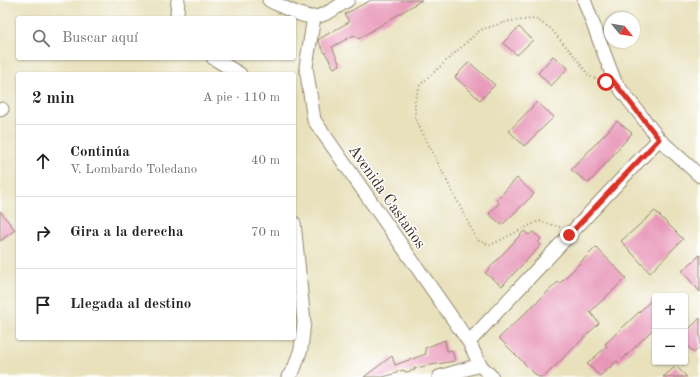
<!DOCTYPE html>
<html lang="es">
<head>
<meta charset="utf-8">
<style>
  body { margin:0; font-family:"Old Standard TT",serif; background:#f6f6f6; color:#222 }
  .controls { position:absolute; right:12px; bottom:12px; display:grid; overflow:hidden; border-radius:4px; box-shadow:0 1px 3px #0004 }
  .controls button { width:36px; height:36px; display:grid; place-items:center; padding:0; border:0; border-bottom:1px solid #e0e0e0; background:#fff; color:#222; font:20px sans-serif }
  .compass { position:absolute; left:604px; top:12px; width:36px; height:36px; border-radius:50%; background:#fff; box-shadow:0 1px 3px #0004; rotate:120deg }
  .stop { position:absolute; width:12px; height:12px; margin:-9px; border:3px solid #d93025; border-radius:50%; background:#fff }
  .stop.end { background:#d93025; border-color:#fff; box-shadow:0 1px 4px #0008 }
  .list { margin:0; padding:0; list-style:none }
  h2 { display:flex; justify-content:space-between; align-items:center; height:52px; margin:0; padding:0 16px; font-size:17px }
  h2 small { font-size:13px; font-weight:400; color:#767676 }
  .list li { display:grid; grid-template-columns:26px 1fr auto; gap:12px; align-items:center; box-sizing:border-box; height:72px; padding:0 16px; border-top:1px solid #e0e0e0 }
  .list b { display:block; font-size:15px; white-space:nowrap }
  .list p { margin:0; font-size:13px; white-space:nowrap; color:#767676 }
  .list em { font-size:13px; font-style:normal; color:#767676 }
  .icon { flex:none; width:22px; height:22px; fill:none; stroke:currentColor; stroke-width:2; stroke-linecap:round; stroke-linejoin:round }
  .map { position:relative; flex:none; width:700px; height:377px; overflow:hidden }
  .search { position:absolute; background:#fff; box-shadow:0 1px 3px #0004; left:16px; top:16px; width:280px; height:44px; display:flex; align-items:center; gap:10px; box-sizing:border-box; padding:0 14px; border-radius:4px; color:#767676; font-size:15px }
  .panel { position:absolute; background:#fff; box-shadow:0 1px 3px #0004; left:16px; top:72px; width:280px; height:268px; border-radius:4px }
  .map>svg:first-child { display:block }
</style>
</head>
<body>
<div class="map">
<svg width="700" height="377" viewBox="0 0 700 377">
  <rect width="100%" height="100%" fill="#fff"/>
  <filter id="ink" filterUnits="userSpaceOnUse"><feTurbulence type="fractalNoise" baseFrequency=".025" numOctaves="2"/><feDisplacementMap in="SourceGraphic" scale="8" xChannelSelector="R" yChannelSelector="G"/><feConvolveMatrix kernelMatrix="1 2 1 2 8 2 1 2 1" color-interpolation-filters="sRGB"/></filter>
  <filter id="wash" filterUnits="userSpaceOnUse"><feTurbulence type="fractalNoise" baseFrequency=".012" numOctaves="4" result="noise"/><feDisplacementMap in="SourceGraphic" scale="16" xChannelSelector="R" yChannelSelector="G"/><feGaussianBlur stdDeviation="0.9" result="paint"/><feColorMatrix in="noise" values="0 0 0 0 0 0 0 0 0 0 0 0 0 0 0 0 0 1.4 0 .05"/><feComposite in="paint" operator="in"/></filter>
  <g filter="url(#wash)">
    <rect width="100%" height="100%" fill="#e8e1bc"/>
    <g id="blocks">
      <!-- building -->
      <path fill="#e896b8" d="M371 0H422L358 39 354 35 332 47 340 65 334 68 318 41 319 39 349 22 345 14Z
        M519 27 533 40 517 55 503 43Z
        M553 56 568 68 551 86 538 73Z
        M469 62 495 85 480 100 455 77Z
        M537 102 554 117 524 146 509 131Z
        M617 121 632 133 589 183 571 170Z
        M517 178 534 194 502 225 489 214 499 203 496 200Z
        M0 211 15 230 0 241Z
        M655 211 683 239 650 273 621 241Z
        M524 231 529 235 533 232 541 239 538 243 541 245 502 286 485 273Z
        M596 247 626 278 590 312 599 323 544 377H538L499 338 558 282 560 283Z
        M700 255V292L682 271Z
        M655 297V327L619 363 617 361 600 376 587 364 607 346 605 344Z
        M700 318V347L694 353 685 343V333Z
        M445 340 447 351 452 350 455 361 414 368 415 370 405 372 404 370 396 372 397 373 383 377H364L392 356 395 365 426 354 425 348Z
        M676 366 687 377H663Z"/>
    </g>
  </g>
  <g filter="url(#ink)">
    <use href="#blocks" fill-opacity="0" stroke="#92866d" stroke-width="1"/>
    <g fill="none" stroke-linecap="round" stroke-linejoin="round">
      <!-- minor casing -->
      <g stroke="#92866d" stroke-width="15">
        <path id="minor" d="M269 0C282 6 300 17 314 17 326 16 338 6 348 0
          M584 0 615 82 659 139 700 176
          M314 17 306 67 314 120 469 342 480 365 492 377
          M178 18 177 14 178 0
          M213 58 240 74
          M0 110 2 109
          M469 342 659 139
          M288 377 294 369 301 349 304 322 294 223
          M439 377 480 365"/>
      </g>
      <!-- path -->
      <path stroke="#92866d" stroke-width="2" stroke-dasharray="1 3" stroke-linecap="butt" d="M560 227 539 221 490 245 477 240 415 118V99L420 85 480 30 510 21 536 19 550 28 577 59 589 76 602 81"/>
      <!-- minor -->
      <use href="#minor" stroke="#fff" stroke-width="13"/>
    </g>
  </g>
  <g fill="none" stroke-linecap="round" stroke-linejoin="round" filter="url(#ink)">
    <!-- route -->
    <path stroke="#d93025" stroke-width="5" d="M569 235 659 139 614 82H606"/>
  </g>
  <g text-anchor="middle" stroke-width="3" stroke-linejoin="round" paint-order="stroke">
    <!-- street labels -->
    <g font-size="16" fill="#3b2a1e" stroke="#fff">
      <text transform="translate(388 196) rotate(55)" y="6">Avenida Castaños</text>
    </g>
  </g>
</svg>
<div class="controls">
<button>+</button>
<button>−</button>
</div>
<svg class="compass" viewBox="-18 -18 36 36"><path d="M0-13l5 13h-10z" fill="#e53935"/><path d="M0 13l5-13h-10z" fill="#767676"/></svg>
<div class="stop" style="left:606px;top:82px"></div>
<div class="stop end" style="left:569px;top:235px"></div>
<div class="search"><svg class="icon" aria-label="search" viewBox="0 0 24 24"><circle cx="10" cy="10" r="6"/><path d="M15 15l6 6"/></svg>Buscar aquí</div>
<section class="panel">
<h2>2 min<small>A pie · 110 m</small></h2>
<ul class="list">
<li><svg class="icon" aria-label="ahead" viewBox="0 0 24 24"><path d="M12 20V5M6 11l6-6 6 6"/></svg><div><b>Continúa</b><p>V. Lombardo Toledano</p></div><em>40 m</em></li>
<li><svg class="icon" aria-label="right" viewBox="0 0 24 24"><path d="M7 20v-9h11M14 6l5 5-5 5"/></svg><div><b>Gira a la derecha</b></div><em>70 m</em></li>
<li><svg class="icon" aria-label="arrive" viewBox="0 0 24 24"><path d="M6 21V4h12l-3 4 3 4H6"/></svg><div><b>Llegada al destino</b></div></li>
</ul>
</section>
</div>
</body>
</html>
